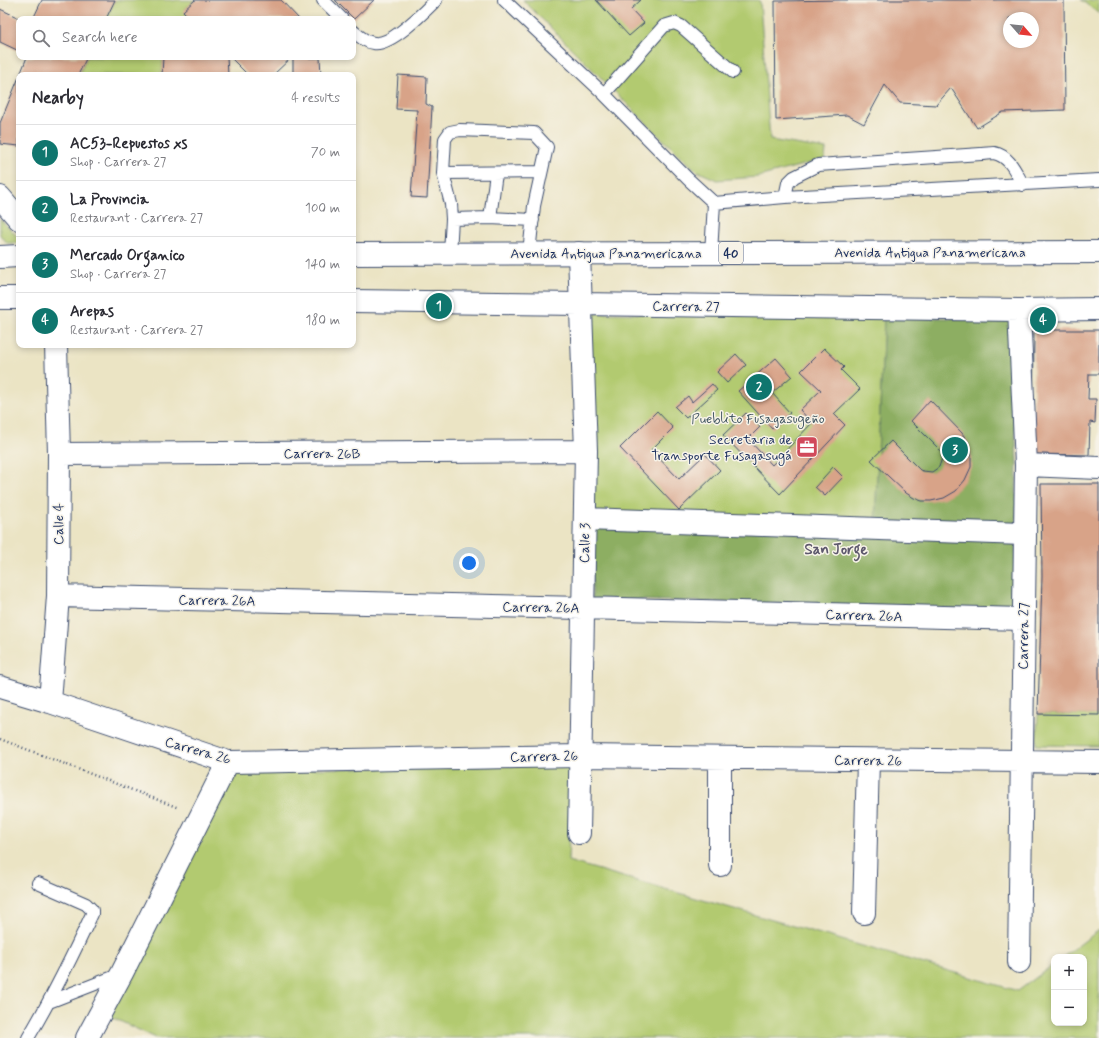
<!DOCTYPE html>
<html lang="en">
<head>
<meta charset="utf-8">
<style>
  body { margin:0; font-family:Mynerve,sans-serif; background:#f7f7f7; color:#2b2b33 }
  .controls { position:absolute; right:12px; bottom:12px; display:grid; overflow:hidden; border-radius:8px; box-shadow:0 2px 6px #0003 }
  .controls button { width:36px; height:36px; display:grid; place-items:center; padding:0; border:0; border-bottom:1px solid #e1e1e2; background:#fff; color:#2b2b33; font:20px sans-serif }
  .compass { position:absolute; left:1003px; top:12px; width:36px; height:36px; border-radius:50%; background:#fff; box-shadow:0 2px 6px #0003; rotate:118deg }
  .you { position:absolute; left:469px; top:563px; width:14px; height:14px; margin:-10px; border:3px solid #fff; border-radius:50%; background:#1a73e8; box-shadow:0 0 0 6px #1a73e833 }
  .badge { display:grid; place-items:center; width:26px; height:26px; border-radius:50%; background:#0f766e; color:#fff; font-size:13px; font-weight:700 }
  .pin { position:absolute; translate:-50% -50%; border:2px solid #fff; box-shadow:0 1px 4px #0006 }
  .list { margin:0; padding:0; list-style:none }
  h2 { display:flex; justify-content:space-between; align-items:center; height:52px; margin:0; padding:0 16px; font-size:17px }
  h2 small { font-size:13px; font-weight:400; color:#7c7c81 }
  .list li { display:grid; grid-template-columns:26px 1fr auto; gap:12px; align-items:center; box-sizing:border-box; height:56px; padding:0 16px; border-top:1px solid #e1e1e2 }
  .list b { display:block; font-size:15px; white-space:nowrap }
  .list p { margin:0; font-size:13px; white-space:nowrap; color:#7c7c81 }
  .list em { font-size:13px; font-style:normal; color:#7c7c81 }
  .icon { flex:none; width:22px; height:22px; fill:none; stroke:currentColor; stroke-width:2; stroke-linecap:round; stroke-linejoin:round }
  .map { position:relative; flex:none; width:1099px; height:1038px; overflow:hidden }
  .search { position:absolute; background:#fff; box-shadow:0 2px 6px #0003; left:16px; top:16px; width:340px; height:44px; display:flex; align-items:center; gap:10px; box-sizing:border-box; padding:0 14px; border-radius:8px; color:#7c7c81; font-size:15px }
  .panel { position:absolute; background:#fff; box-shadow:0 2px 6px #0003; left:16px; top:72px; width:340px; height:276px; border-radius:8px }
  .map>svg:first-child { display:block }
</style>
</head>
<body>
<div class="map">
<svg width="1099" height="1038" viewBox="0 0 1099 1038">
  <rect width="100%" height="100%" fill="#f7f3e8"/>
  <filter id="ink" filterUnits="userSpaceOnUse"><feTurbulence type="fractalNoise" baseFrequency=".025" numOctaves="2"/><feDisplacementMap in="SourceGraphic" scale="8" xChannelSelector="R" yChannelSelector="G"/><feConvolveMatrix kernelMatrix="1 2 1 2 8 2 1 2 1" color-interpolation-filters="sRGB"/></filter>
  <filter id="wash" filterUnits="userSpaceOnUse"><feTurbulence type="fractalNoise" baseFrequency=".012" numOctaves="4" result="noise"/><feDisplacementMap in="SourceGraphic" scale="16" xChannelSelector="R" yChannelSelector="G"/><feGaussianBlur stdDeviation="0.9" result="paint"/><feColorMatrix in="noise" values="0 0 0 0 0 0 0 0 0 0 0 0 0 0 0 0 0 1.4 0 .05"/><feComposite in="paint" operator="in"/></filter>
  <g filter="url(#wash)">
    <rect width="100%" height="100%" fill="#ebe4c4"/>
    <!-- green -->
    <path fill="#b2ca6f" stroke="#667c66" d="M115 0H172L174 1 175 0H195L183 11 191 19H106Z
      M523 0H759L760 2 770 140 826 149 825 159 758 177 717 180 697 171 658 135Z
      M1081 0H1099V13H1098Z
      M87 57H163L162 75H79Z
      M0 219 19 238V243H7L0 235Z
      M590 313 884 317 875 525 593 516Z
      M1038 714 1099 715V746L1036 745Z
      M572 765 568 861 1018 991 1054 964V1023H1084V957H1063L1099 930V1038H156L109 1016 235 770Z"/>
    <!-- forest -->
    <path fill="#8dae62" stroke="#546e60" d="M884 317 1011 319 1017 465 1015 610 592 599 593 516 875 524Z"/>
    <g id="blocks">
      <!-- building -->
      <path fill="#d8a388" fill-rule="evenodd" d="M42 0H115L106 19H33Z
        M195 0H281L299 19H191L183 11Z
        M335 0H374L354 19Z
        M596 0H641L631 9 644 23 629 36Z
        M841 0H1064L1065 110 1003 112 977 128 951 88 936 105 900 103 885 85 864 124 847 115 776 120 775 1ZM1009 18H1033V42H1009Z
        M0 9 19 18V51L0 42Z
        M27 57H87L78 75H20Z
        M163 57H227L228 75H162Z
        M230 57H292L273 75H248Z
        M293 58H320L321 75H293Z
        M398 75 427 77 426 104 432 107 427 198 411 197 417 110 396 109Z
        M19 77V146L0 144V123Z
        M1034 330H1099V374H1089L1088 399H1096L1095 423 1090 422 1089 455 1033 454Z
        M824 348 844 367 841 370 860 389 834 414 845 425 780 494 723 435 746 413 760 427 748 439 772 465 812 423 800 410 821 390 801 371Z
        M736 354 746 365 727 383 717 372Z
        M776 358 792 376 772 393 790 413 772 429 738 391Z
        M712 384 717 390 686 418 675 407 688 396 692 402Z
        M930 400 962 433 968 442 971 452V467L965 480 956 491 944 498 931 501H922L914 498 906 493 871 460 891 441 920 470 923 471 932 472 939 467 942 458 941 451 911 421Z
        M657 411 673 428 651 450 679 479 705 454 720 470 679 510 620 448Z
        M833 467 843 477 825 496 815 487Z
        M1041 484H1099V715L1038 714 1042 577Z"/>
    </g>
  </g>
  <g filter="url(#ink)">
    <use href="#blocks" fill-opacity="0" stroke="#3a4a6d" stroke-width="1"/>
    <g fill="none" stroke-linecap="round" stroke-linejoin="round">
      <!-- lane casing -->
      <g stroke="#3a4a6d" stroke-width="14">
        <path id="lane" d="M323 0 342 19
          M504 0 604 94 688 179 714 203 785 197 1099 180
          M353 31C359 36 365 42 374 43 391 46 425 11 436 0
          M604 94 664 26 674 23 681 26 733 72
          M443 173 541 172
          M785 197 788 183 794 177 818 165 981 154C985 154 990 153 994 153 1010 156 1016 173 1023 185
          M490 218 496 173
          M452 219 490 218 533 220
          M450 253 452 219 451 204 443 173 445 139 450 132 460 130 534 133 547 147 534 206 529 253
          M711 253 714 203
          M49 1002 121 974
          M28 1038C52 998 72 957 92 914V910L86 904 38 883"/>
      </g>
      <!-- street casing -->
      <g stroke="#3a4a6d" stroke-width="24">
        <path id="street" d="M0 298H19
          M353 301 1019 310 1099 309
          M59 454 586 451
          M1026 465 1099 468
          M585 519 1025 534
          M58 596 583 608 1023 619
          M0 687 50 702 228 762 581 756 1099 762
          M50 702 58 596 59 454 56 345
          M579 833 586 451 579 253
          M720 865V758
          M864 913 868 760
          M1019 962 1026 465 1019 310
          M87 1038 122 973 228 762"/>
      </g>
      <!-- primary casing -->
      <g stroke="#3a4a6d" stroke-width="24">
        <path id="primary" d="M0 197 19 219
          M353 254 1099 252
          M0 257 19 256"/>
      </g>
      <!-- path -->
      <path stroke="#3a4a6d" stroke-width="2.5" stroke-dasharray="1 3" stroke-linecap="butt" d="M0 739 179 808"/>
      <!-- lane -->
      <use href="#lane" stroke="#fff" stroke-width="12"/>
      <!-- street -->
      <use href="#street" stroke="#fff" stroke-width="22"/>
      <!-- primary -->
      <use href="#primary" stroke="#fff" stroke-width="22"/>
    </g>
  </g>
  <!-- icons -->
  <defs>
    <g id="office-square" transform="scale(1.15)"><rect x="-9" y="-9" width="18" height="18" rx="4" fill="#d1495b" stroke="#f7f3e8"/><path d="M-6-3h4V-5.5h4V-3h4V5H-6ZM-1-4.5V-3h2v-1.5ZM-6 0V1H6V0Z" fill="#fff"/></g>
  </defs>
  <g fill-rule="evenodd">
    <use href="#office-square" x="807" y="447"/>
  </g>
  <g text-anchor="middle" stroke-width="3" stroke-linejoin="round" paint-order="stroke">
    <!-- shield labels -->
    <rect fill="#f7f3e8" stroke="#5d6a87" stroke-width="1" x="719" y="242" width="24" height="22" rx="3"/>
    <g font-size="13" font-weight="bold" fill="#1b2f5e">
      <text x="731" y="258">40</text>
    </g>
    <!-- street labels -->
    <g font-size="14" fill="#1b2f5e" stroke="#f7f3e8">
      <text x="930" y="257">Avenida Antigua Panamericana</text>
      <text x="606" y="258">Avenida Antigua Panamericana</text>
      <text transform="translate(686 306) rotate(1)" y="5">Carrera 27</text>
      <text x="322" y="458">Carrera 26B</text>
      <text transform="translate(58 524) rotate(-90)" y="5">Calle 4</text>
      <text transform="translate(584 543) rotate(-89)" y="5">Calle 3</text>
      <text transform="translate(217 600) rotate(1)" y="5">Carrera 26A</text>
      <text transform="translate(541 607) rotate(1)" y="5">Carrera 26A</text>
      <text transform="translate(864 615) rotate(2)" y="5">Carrera 26A</text>
      <text transform="translate(1023 636) rotate(-89)" y="5">Carrera 27</text>
      <text transform="translate(198 750) rotate(16)" y="5">Carrera 26</text>
      <text transform="translate(544 756) rotate(-1)" y="5">Carrera 26</text>
      <text transform="translate(868 760) rotate(1)" y="5">Carrera 26</text>
    </g>
    <!-- park labels -->
    <g font-size="14" fill="#415662" stroke="#f7f3e8">
      <text x="758" y="423">Pueblito Fusagasugeño</text>
    </g>
    <!-- poi labels -->
    <g font-size="14" fill="#1b2f5e" stroke="#f7f3e8" text-anchor="end">
      <text x="792" y="444">Secretaria de<tspan x="792" dy="16">Transporte Fusagasugá</tspan></text>
    </g>
    <!-- neighbourhood labels -->
    <g font-size="15" font-weight="bold" fill="#5d586d" stroke="#f7f3e8">
      <text x="836" y="554">San Jorge</text>
    </g>
  </g>
</svg>
<div class="controls">
<button>+</button>
<button>−</button>
</div>
<svg class="compass" viewBox="-18 -18 36 36"><path d="M0-13l5 13h-10z" fill="#e53935"/><path d="M0 13l5-13h-10z" fill="#7c7c81"/></svg>
<div class="you"></div>
<div class="pin badge" style="left:439px;top:306px">1</div>
<div class="pin badge" style="left:759px;top:387px">2</div>
<div class="pin badge" style="left:955px;top:450px">3</div>
<div class="pin badge" style="left:1043px;top:320px">4</div>
<div class="search"><svg class="icon" aria-label="search" viewBox="0 0 24 24"><circle cx="10" cy="10" r="6"/><path d="M15 15l6 6"/></svg>Search here</div>
<section class="panel">
<h2>Nearby<small>4 results</small></h2>
<ul class="list">
<li><span class="badge">1</span><div><b>AC53-Repuestos xs</b><p>Shop · Carrera 27</p></div><em>70 m</em></li>
<li><span class="badge">2</span><div><b>La Provincia</b><p>Restaurant · Carrera 27</p></div><em>100 m</em></li>
<li><span class="badge">3</span><div><b>Mercado Organico</b><p>Shop · Carrera 27</p></div><em>140 m</em></li>
<li><span class="badge">4</span><div><b>Arepas</b><p>Restaurant · Carrera 27</p></div><em>180 m</em></li>
</ul>
</section>
</div>
</body>
</html>
